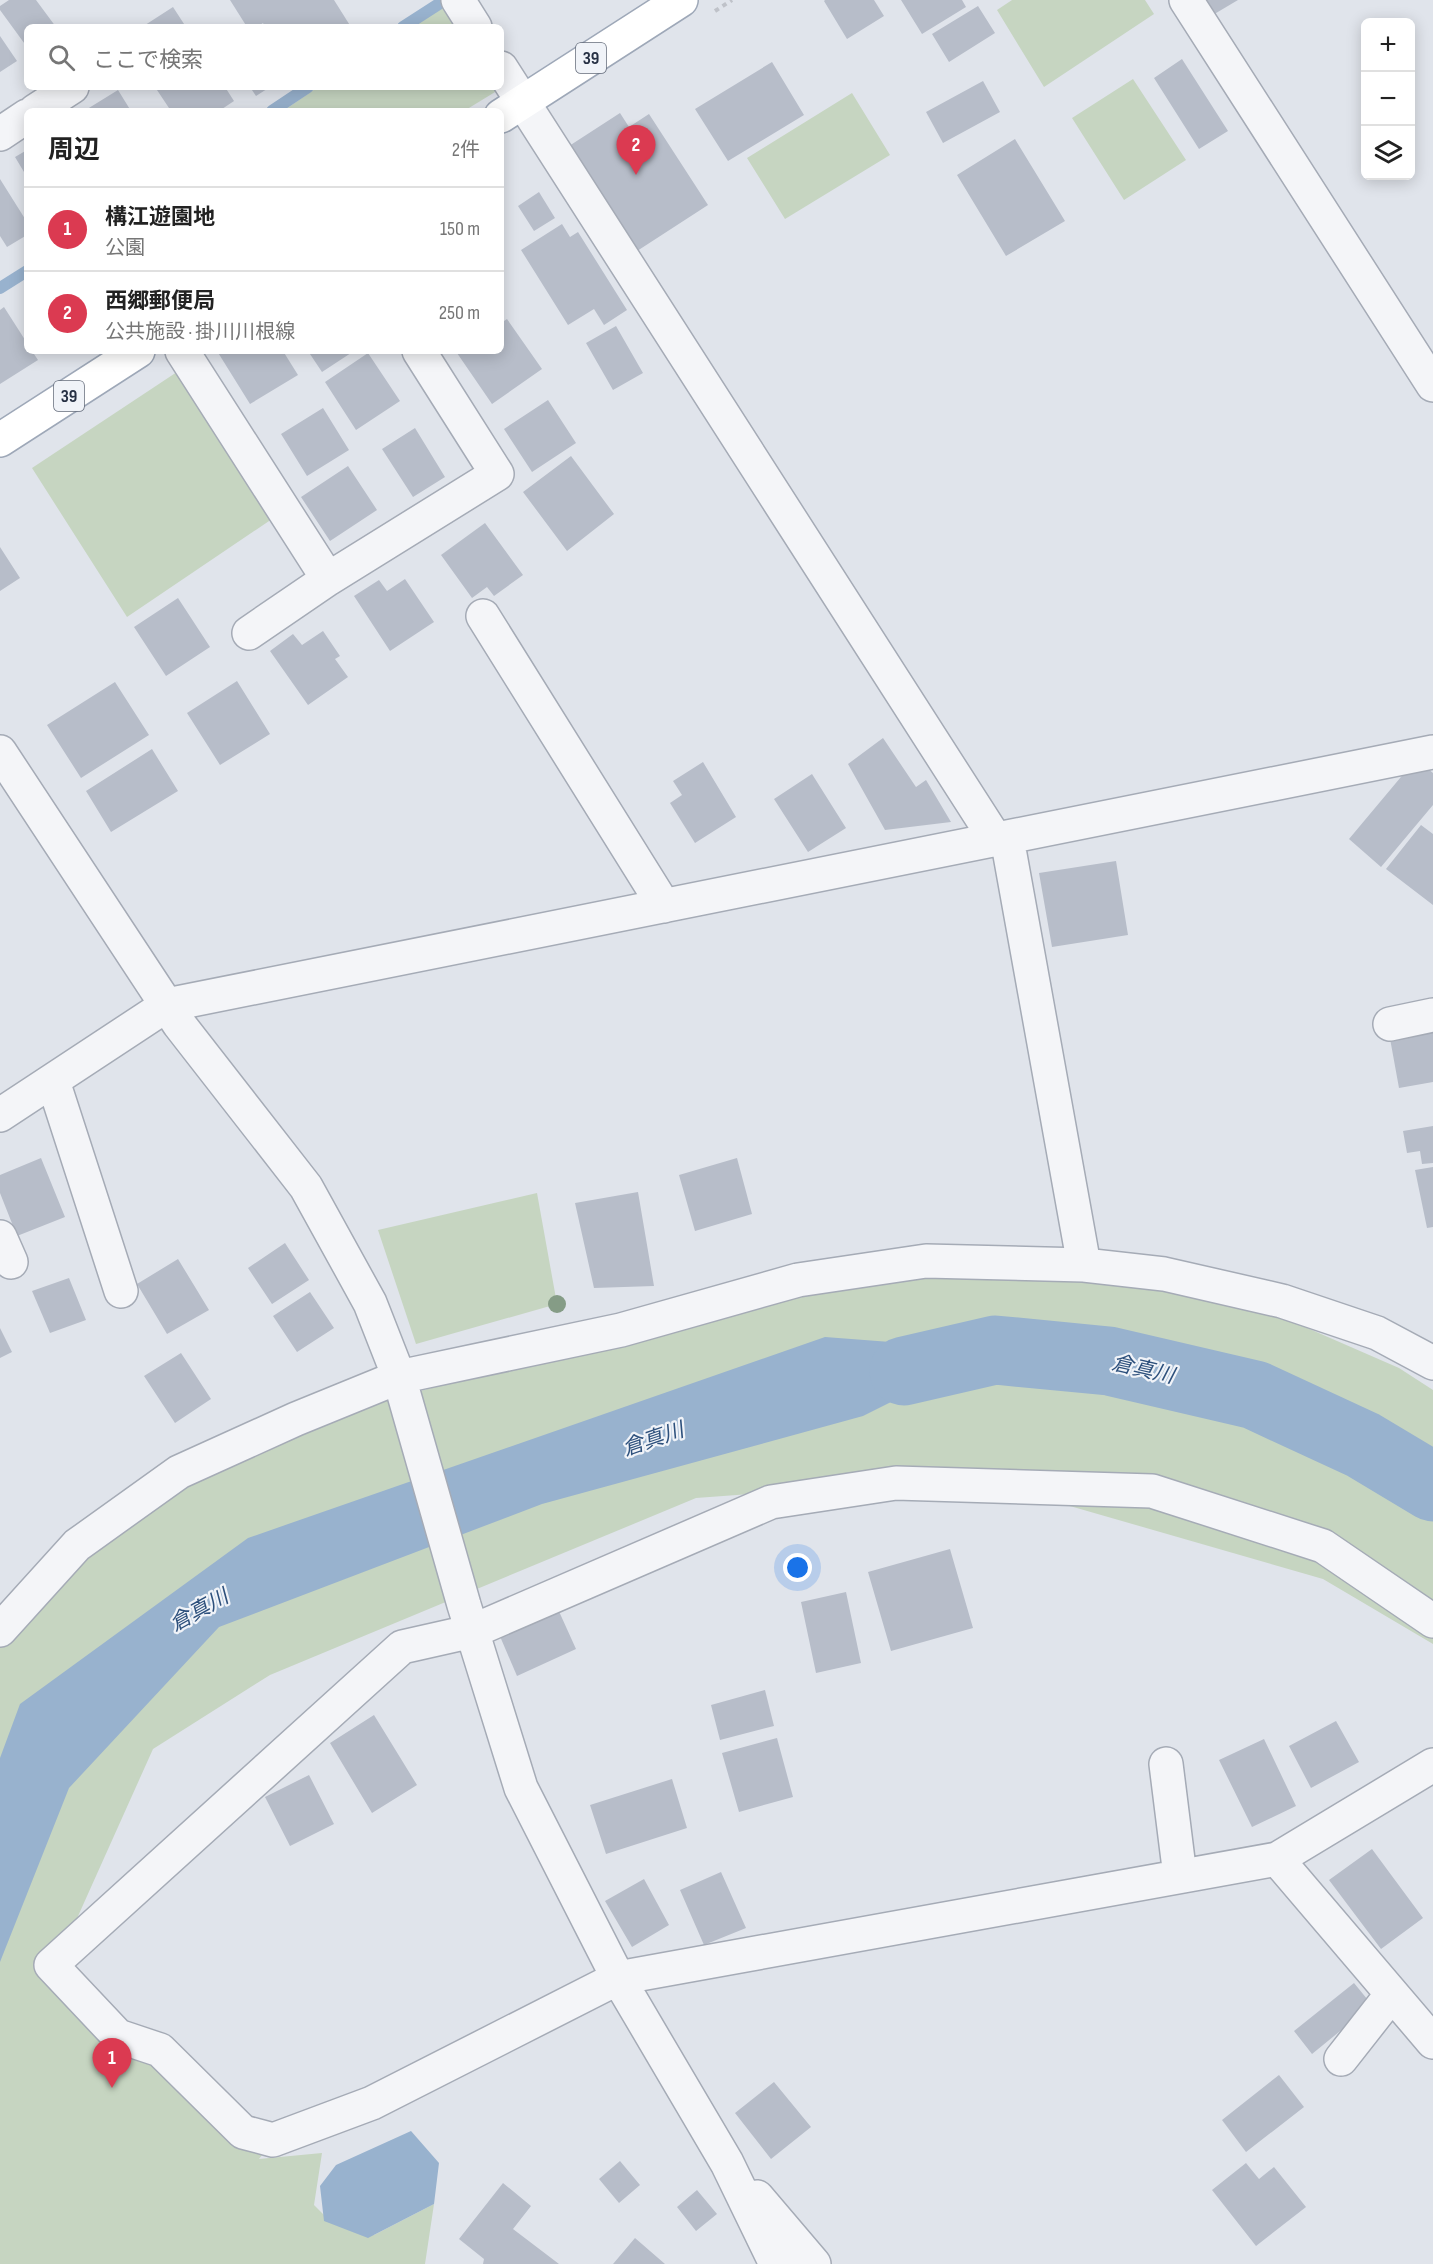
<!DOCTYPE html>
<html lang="ja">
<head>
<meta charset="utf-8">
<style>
  body { margin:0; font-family:"Sofia Sans Condensed","Noto Sans JP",sans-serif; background:#f6f6f6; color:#222 }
  .controls { position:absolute; right:18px; top:18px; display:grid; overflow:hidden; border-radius:9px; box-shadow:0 3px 15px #0003 }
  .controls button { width:54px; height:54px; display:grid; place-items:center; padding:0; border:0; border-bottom:2px solid #e0e0e0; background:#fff; color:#222; font:30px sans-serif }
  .you { position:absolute; left:798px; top:1568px; width:21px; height:21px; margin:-15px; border:4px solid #fff; border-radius:50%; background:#1a73e8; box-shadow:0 0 0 9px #1a73e833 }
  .badge { display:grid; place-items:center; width:39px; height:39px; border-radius:50%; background:#db3a51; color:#fff; font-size:20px; font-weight:700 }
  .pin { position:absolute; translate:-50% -50px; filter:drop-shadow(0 2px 3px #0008) }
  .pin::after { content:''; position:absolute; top:32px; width:21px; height:18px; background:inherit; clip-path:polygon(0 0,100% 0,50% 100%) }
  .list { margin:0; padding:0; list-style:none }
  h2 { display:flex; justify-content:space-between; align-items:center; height:78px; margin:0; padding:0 24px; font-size:26px }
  h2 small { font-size:20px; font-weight:400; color:#767676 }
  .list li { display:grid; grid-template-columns:39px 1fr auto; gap:18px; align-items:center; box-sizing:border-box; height:84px; padding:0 24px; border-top:2px solid #e0e0e0 }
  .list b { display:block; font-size:22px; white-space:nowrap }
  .list p { margin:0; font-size:20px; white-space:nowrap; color:#767676 }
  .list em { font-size:20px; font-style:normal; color:#767676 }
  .icon { flex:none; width:33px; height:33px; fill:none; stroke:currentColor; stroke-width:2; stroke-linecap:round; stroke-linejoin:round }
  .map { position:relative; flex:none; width:1433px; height:2264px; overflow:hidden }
  .search { position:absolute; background:#fff; box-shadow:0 3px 15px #0003; left:24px; top:24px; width:480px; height:66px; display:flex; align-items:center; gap:15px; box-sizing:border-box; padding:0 21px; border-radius:9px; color:#767676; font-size:22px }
  .panel { position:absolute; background:#fff; box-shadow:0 3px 15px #0003; left:24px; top:108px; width:480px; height:246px; border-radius:9px }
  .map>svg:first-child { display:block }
</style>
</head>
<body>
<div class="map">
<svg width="1433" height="2264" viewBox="0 0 1433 2264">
  <rect width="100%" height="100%" fill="#e0e4eb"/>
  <!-- green -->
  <path fill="#c6d5c1" d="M1012 0H1145L1154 14 1044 87 997 10Z
    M439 4 456 27H405Z
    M1133 79 1186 160 1124 200 1072 118Z
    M318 87H498L500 89 464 111H283Z
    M852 93 890 155 785 219 747 158Z
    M180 370 272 519 127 617 32 468Z
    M537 1193 557 1304 416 1344 378 1230Z
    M900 1264 1204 1283 1399 1368 1433 1390V1644L1323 1579 973 1478 696 1498 270 1675 153 1749 48 1983 273 2140 259 2159 322 2153 314 2205 332 2223 374 2235 434 2204 425 2264H0V1623L82 1540 318 1418Z"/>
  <!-- water -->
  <path fill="#98b2ce" d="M825 1337 995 1350 863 1416 542 1504 219 1627 69 1788 0 1962V1758L20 1704 248 1538Z
    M1365 1427 1433 1468V1498L1363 1445Z
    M411 2131 439 2163 434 2204 368 2238 324 2221 320 2186 336 2165Z"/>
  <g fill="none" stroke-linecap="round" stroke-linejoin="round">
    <!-- stream -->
    <path stroke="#98b2ce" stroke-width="12" d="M403 27 445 0
      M272 111 308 87
      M0 288 27 271"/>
    <!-- river -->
    <path stroke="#98b2ce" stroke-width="69" d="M904 1371 995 1350 1109 1361 1255 1395 1363 1445 1433 1487"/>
  </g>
  <!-- building -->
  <path fill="#b7bdc9" d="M9 0H36L56 27H27V47L0 10V6Z
    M230 0H334L351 27H265L263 23 257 27H247Z
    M825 0H874L884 16 847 39 824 1Z
    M901 0H962L966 7 922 34Z
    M1194 0H1238L1206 19Z
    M978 6 995 33 949 62 932 34Z
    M173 7 186 27H142Z
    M0 36 17 61 0 72Z
    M1182 59 1228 131 1199 149 1154 78Z
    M772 62 804 115 728 161 695 109Z
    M983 81 1000 112 943 143 926 112Z
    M155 87H225L234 101 219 111H171Z
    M250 87H270L256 96Z
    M118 90 131 111H84Z
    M620 113 629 127 649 114 708 205 634 253 566 148Z
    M1015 139 1065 221 1006 256 957 175Z
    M27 150V177L15 157Z
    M0 179 27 222V235L7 247 0 236Z
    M539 192 555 218 534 231 518 206Z
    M562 224 570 237 578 232 627 310 604 325 594 309 568 325 521 250Z
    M4 307 27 343V351H32L38 360 0 384V310Z
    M507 319 542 369 492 404 457 353 461 351H501V323Z
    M616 326 643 373 613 390 586 343Z
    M217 351H283L298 375 250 404Z
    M308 351H354L322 372Z
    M368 353 400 401 356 430 325 382Z
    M548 400 576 443 532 472 504 429Z
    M323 408 349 450 307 476 281 434Z
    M415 428 445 477 413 497 382 449Z
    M571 456 614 514 567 551 523 492Z
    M348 466 377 510 330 541 301 497Z
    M485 523 523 575 494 596 487 587 472 598 441 555Z
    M0 547 20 578 0 591Z
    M405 579 434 622 390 651 354 596 379 580 387 591Z
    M178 598 210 647 166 676 134 627Z
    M323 631 340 656 335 659 348 677 308 705 270 651 293 634 302 645Z
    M237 681 270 734 220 765 187 713Z
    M115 682 149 735 81 778 47 725Z
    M883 738 916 787 926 780 951 822 885 830 848 764Z
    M152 749 178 791 111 832 86 791Z
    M1416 759 1433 773V805L1381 867 1349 839Z
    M703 762 736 817 695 843 670 803 682 795 673 781Z
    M812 774 846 828 808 852 774 799Z
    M1421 825 1433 834V905L1386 869Z
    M1116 861 1128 935 1052 947 1039 873Z
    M1433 1031V1082L1399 1088 1389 1033Z
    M1433 1126V1163L1422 1164 1420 1151 1407 1153 1403 1131Z
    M41 1158 65 1217 17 1236 0 1193V1175Z
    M737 1158 752 1214 695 1231 679 1175Z
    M1433 1167V1227L1427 1228 1415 1170Z
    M638 1192 654 1286 594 1288 575 1203Z
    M285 1243 309 1280 272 1304 248 1268Z
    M178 1259 209 1310 167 1334 137 1284Z
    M69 1278 86 1320 50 1333 32 1291Z
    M310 1292 334 1328 297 1352 273 1316Z
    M0 1328 12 1352 0 1358Z
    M181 1353 211 1399 175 1423 144 1376Z
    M950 1549 973 1628 891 1651 868 1572Z
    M846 1592 861 1663 816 1673 801 1602Z
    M557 1607 576 1649 517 1676 499 1634Z
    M765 1690 774 1726 720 1740 711 1705Z
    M374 1715 417 1785 372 1813 330 1743Z
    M1336 1721 1359 1762 1311 1788 1289 1746Z
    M777 1738 793 1797 739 1812 722 1753Z
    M1264 1739 1296 1806 1252 1827 1219 1760Z
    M309 1775 334 1824 290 1846 265 1797Z
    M672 1779 687 1828 606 1854 590 1805Z
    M1372 1849 1423 1918 1381 1949 1329 1880Z
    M721 1872 746 1928 704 1945 680 1890Z
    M644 1879 669 1925 632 1947 605 1901Z
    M1354 1983 1372 2005 1312 2054 1294 2031Z
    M1279 2075 1304 2107 1246 2152 1222 2120Z
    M774 2082 811 2127 771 2159 735 2113Z
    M620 2161 640 2185 619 2203 599 2179Z
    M1246 2163 1259 2179 1274 2167 1306 2207 1256 2246 1212 2190Z
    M503 2183 531 2206 513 2229 559 2264H483L484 2259 459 2239Z
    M697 2190 717 2214 696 2231 677 2207Z
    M635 2238 665 2264H613Z"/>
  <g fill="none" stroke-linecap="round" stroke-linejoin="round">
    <!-- minor casing -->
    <g stroke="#a5abb6" stroke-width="36">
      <path id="minor" d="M458 0 475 27
        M1186 0 1433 385
        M501 68 996 840
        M35 111 72 87
        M0 134 27 116
        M182 351 328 579 497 474 419 351
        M483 616 664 906
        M249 633 328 579
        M0 752 179 1024 306 1187 370 1303 399 1377 464 1605 521 1788 618 1978 727 2163 776 2264
        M1007 838 1084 1265
        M1390 1024 1433 1015
        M53 1081 121 1291
        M0 1115 167 1005 1433 752
        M0 1237 11 1262
        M1433 1621 1323 1546 1152 1491 896 1483 771 1502 473 1631 402 1647 51 1965 118 2036 160 2050 243 2132 273 2140 372 2103 618 1978 1277 1859 1433 2042
        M0 1630 77 1545 179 1472 296 1419 399 1377 621 1330 798 1280 926 1261 1084 1265 1164 1274 1282 1301 1377 1333 1433 1363
        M1166 1764 1180 1876
        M1277 1859 1433 1765
        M1341 2059 1392 1994
        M757 2197 814 2264"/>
    </g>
    <!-- major casing -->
    <g stroke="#9ea8b8" stroke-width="36">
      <path id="major" d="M501 116 681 0
        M0 440 138 351"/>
    </g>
    <!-- path -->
    <path stroke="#bfc2c9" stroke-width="4" stroke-dasharray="4.5 4.5" stroke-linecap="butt" d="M715 11 732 0"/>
    <!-- minor -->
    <use href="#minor" stroke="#f4f5f8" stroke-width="33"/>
    <!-- major -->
    <use href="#major" stroke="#fff" stroke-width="33"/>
  </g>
  <!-- trees -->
  <circle fill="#859c86" cx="557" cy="1304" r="9"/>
  <g text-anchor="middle" stroke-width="4.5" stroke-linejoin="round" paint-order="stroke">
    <!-- shield labels -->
    <g fill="#f0f3f8" stroke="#636b7a" stroke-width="1.5">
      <rect x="576" y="43" width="30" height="30" rx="4.5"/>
      <rect x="54" y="381" width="30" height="30" rx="4.5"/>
    </g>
    <g font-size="18" font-weight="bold" fill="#273144">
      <text x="591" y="64">39</text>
      <text x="69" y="402">39</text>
    </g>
    <!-- water labels -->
    <g font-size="21" font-style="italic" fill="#2d507c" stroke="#f0f3f8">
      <text transform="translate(1143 1369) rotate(13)" y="7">倉真川</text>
      <text transform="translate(653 1439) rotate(-19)" y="7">倉真川</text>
      <text transform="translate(199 1610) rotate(-29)" y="7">倉真川</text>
    </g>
  </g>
</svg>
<div class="controls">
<button>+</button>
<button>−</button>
<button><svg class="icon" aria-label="layers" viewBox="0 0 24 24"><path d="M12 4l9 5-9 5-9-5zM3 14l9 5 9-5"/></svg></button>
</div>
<div class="you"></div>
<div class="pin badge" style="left:112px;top:2088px">1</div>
<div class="pin badge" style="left:636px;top:175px">2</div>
<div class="search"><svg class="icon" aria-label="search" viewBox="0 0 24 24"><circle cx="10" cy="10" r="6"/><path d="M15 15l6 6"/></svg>ここで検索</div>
<section class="panel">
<h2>周辺<small>2件</small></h2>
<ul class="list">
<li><span class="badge">1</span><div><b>構江遊園地</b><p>公園</p></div><em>150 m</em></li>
<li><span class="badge">2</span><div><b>西郷郵便局</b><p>公共施設 · 掛川川根線</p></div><em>250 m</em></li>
</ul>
</section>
</div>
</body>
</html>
